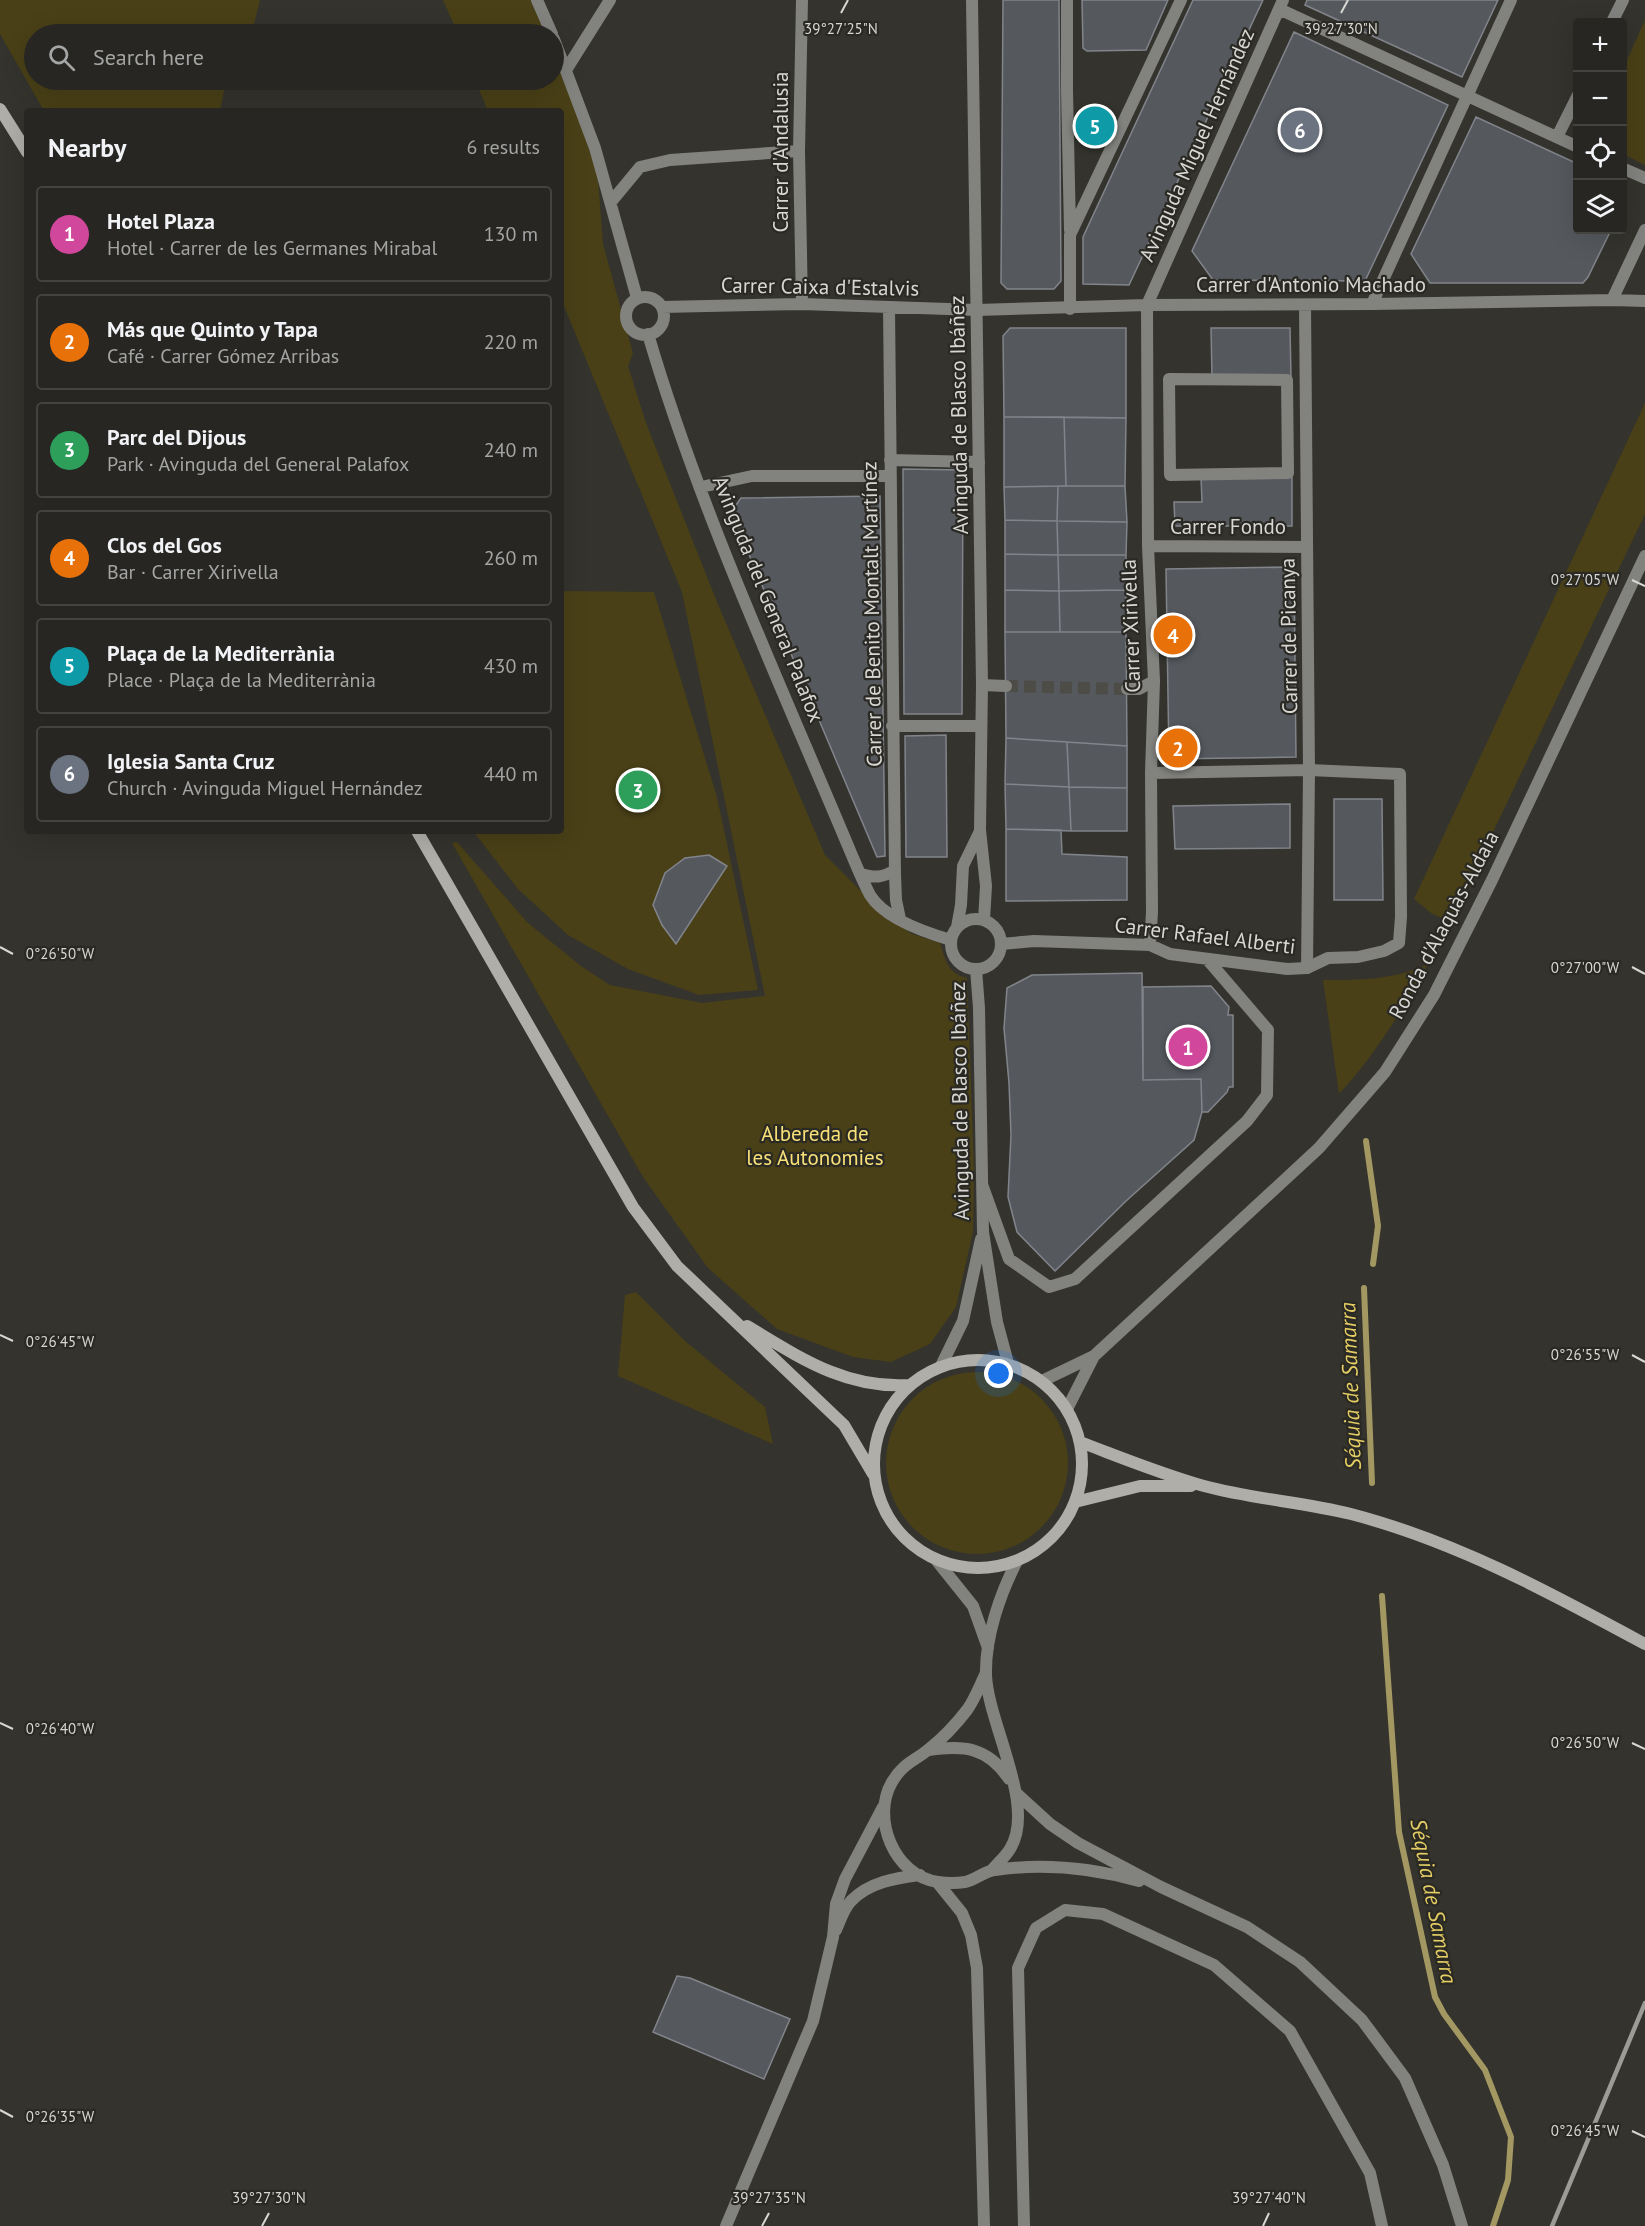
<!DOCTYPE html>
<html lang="en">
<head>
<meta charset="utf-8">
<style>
  body { margin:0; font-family:"PT Sans",sans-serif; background:#2f2e2a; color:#f1f3f6 }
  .controls { position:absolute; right:18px; top:18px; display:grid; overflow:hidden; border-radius:6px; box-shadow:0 6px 24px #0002 }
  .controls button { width:54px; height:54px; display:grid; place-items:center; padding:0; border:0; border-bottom:2px solid #434340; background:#272622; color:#f1f3f6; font:30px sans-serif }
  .you { position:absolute; left:999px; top:1374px; width:21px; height:21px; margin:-15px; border:4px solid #fff; border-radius:50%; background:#1a73e8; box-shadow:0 0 0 9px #1a73e833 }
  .badge { display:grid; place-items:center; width:39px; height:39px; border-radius:50%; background:#8bbbb9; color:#fff; font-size:20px; font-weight:700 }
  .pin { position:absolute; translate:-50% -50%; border:3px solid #fff; box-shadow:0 2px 6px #0006 }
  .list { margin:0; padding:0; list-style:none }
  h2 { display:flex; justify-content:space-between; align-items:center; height:78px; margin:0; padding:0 24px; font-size:26px }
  h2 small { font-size:20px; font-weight:400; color:#a4a5a5 }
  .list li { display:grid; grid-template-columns:39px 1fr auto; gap:18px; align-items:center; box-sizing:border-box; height:96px; margin:0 12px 12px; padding:0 12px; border:2px solid #434340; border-radius:6px }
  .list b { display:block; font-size:22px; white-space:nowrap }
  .list p { margin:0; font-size:20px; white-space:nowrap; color:#a4a5a5 }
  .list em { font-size:20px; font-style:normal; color:#a4a5a5 }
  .icon { flex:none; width:33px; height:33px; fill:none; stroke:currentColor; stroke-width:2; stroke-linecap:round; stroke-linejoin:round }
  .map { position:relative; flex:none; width:1645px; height:2226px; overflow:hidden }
  .search { position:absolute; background:#272622; box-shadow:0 6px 24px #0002; left:24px; top:24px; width:540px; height:66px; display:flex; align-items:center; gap:15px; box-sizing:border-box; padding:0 21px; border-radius:33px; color:#a4a5a5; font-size:22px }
  .panel { position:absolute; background:#272622; box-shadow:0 6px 24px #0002; left:24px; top:108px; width:540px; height:726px; border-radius:6px }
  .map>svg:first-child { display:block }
</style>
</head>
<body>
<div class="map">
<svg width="1645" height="2226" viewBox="0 0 1645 2226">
  <rect width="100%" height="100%" fill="#34332d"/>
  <!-- green -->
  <path fill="#494017" d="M0 0H260L253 28 247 34H34V80H226L220 111H44L0 34Z
    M443 0H536L551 34H458Z
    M1645 20V165L1623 154V69Z
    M554 40 566 70 598 179 603 244 633 353 628 366 646 423 717 602 825 855 887 917 912 934 940 943C946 961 947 973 967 978L974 1170 973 1232 956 1307 930 1344 891 1362 853 1357 777 1329 708 1268 643 1177 452 843 457 842 528 923 581 966 610 985 702 1003 765 996 682 592 561 299V111H488L475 80H554Z
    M1645 403V514L1450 922 1431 913 1414 899Z
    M561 591 654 592 717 797 758 990 699 995 628 969 568 935 518 889 473 831H561Z
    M1427 965C1402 1011 1375 1055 1339 1094L1323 980C1361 980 1391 980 1427 965Z
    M636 1292 685 1341 765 1407 773 1444 618 1376 625 1295Z
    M886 1463a91 91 0 1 1 182 0a91 91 0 1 1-182 0Z"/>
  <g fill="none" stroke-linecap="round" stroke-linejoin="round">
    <!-- stream -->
    <path stroke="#a39862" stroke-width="6" d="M1366 1141 1378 1226 1373 1264
      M1364 1288 1372 1483
      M1382 1596 1399 1832 1435 1997 1444 2014 1485 2070 1511 2137 1508 2180 1493 2226"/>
  </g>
  <!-- building -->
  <path fill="#55595e" stroke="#81858b" stroke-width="1.5" d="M1003 0H1059L1061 281 1054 289H1007L1001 283Z
    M1082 0H1168L1146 50 1087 51 1083 48Z
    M1193 0H1263L1129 285 1083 284V237Z
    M1307 0H1498L1462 77 1305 5Z
    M1294 32 1448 105 1365 281 1213 280 1192 251Z
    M1476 117 1578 164V230H1611L1588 277 1583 283H1430L1411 254Z
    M1010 328H1126V418L1004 417 1003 336Z
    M1211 328H1290L1291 377H1212Z
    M1004 417H1064L1066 486 1004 487Z
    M1064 417 1126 418 1125 486H1066Z
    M903 469 963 470 962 714H904Z
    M1292 475V526H1175L1174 502H1202L1201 477Z
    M1058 486 1057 521 1005 520 1004 487Z
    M1058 486H1125L1127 522 1057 521Z
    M880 496 885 856 877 857 731 512 741 498Z
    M1005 520 1057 521 1058 555 1005 554Z
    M1057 521 1127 522 1126 555H1058Z
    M1005 554 1058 555 1059 591 1005 590Z
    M1058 555H1126V590L1059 591Z
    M1294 567 1296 757 1169 759 1166 569Z
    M1005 590 1059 591 1060 632H1005Z
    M1126 590V632H1060L1059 591Z
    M1005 632H1126L1127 746 1006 738Z
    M946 735 947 857H906L905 736Z
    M1006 738 1067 742 1069 787 1005 784Z
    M1067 742 1127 746V788L1069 787Z
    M1005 784 1069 787 1071 831 1006 829Z
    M1069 787 1127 788V831H1071Z
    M1334 799H1382L1383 900H1334Z
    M1290 804V848L1175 849 1173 806Z
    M1006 829 1061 830 1062 854 1127 857V900L1006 901Z
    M709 855 727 866 676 944 662 925 653 905 665 873 685 858Z
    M1142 973 1143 1080 1201 1079 1202 1112 1194 1140 1126 1201 1055 1271 1017 1232 1008 1197 1011 1135 1009 1083 1004 1028 1007 988 1032 975Z
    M1211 986 1229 1007 1228 1015H1233V1087H1229L1227 1092 1208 1112H1202L1201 1079 1143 1080V987Z
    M677 1976 690 1978 790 2019 764 2079 653 2032Z"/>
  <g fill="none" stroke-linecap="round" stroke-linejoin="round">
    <!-- pedestrian-tunnel -->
    <path stroke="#4d4c46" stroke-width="12" stroke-dasharray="12 6" stroke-linecap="butt" d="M1006 686 1127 689"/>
    <!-- pedestrian -->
    <path stroke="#82827f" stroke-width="12" d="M1067 0V91L1070 230
      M1070 309V235L1181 0
      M1169 379 1287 380 1288 473 1170 475Z
      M982 685 1006 686
      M1127 689H1139L1154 681
      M1307 968 1309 770"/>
    <!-- minor -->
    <path stroke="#82827f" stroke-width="12" d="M537 0 552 34
      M1279 9 1578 147
      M1612 22 1623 0
      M554 39 595 148 637 298
      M566 70 610 0
      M1557 137 1578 95
      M1622 168 1645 178
      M611 202 640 167 670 160 799 151
      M626 316a19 19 0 1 1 38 0a19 19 0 1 1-38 0Z
      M1612 300 1645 230
      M802 304 799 151 802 0
      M1372 304 1511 0
      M1305 305 1309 770
      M662 307 802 304 977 310 1147 305 1372 304 1612 300 1645 301
      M889 308 895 874 896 900 900 919
      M648 334C700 511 780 683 851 853 857 867 863 882 870 895 884 918 927 933 951 940
      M890 460 979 462
      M701 487 752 476H890
      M1148 546 1307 547
      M892 726H981
      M861 874C875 878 882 878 895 870
      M1001 944 1034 941 1150 945 1170 954 1287 969 1307 968 1328 958 1358 957 1384 951 1399 943 1401 917 1400 774 1309 770 1151 773
      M1150 945 1152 912 1151 773 1154 681 1148 546 1147 305 1283 0
      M983 1187 1009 1259 1049 1287 1075 1279 1247 1121 1267 1095 1268 1030 1207 959
      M937 1882 962 1913 971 1935 977 1968 984 2226
      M1024 2226 1018 1968 1036 1928 1065 1910 1103 1914 1214 1965 1290 2031 1370 2173 1382 2226"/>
    <!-- tertiary -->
    <path stroke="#82827f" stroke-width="12" d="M972 0 982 685 980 830 986 886 984 920
      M951 944a25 25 0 1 1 50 0a25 25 0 1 1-50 0Z
      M957 927 961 905 963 866 980 831
      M976 969 979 1008 983 1232 997 1322 1008 1363
      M941 1366 963 1321 981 1239
      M1042 1381 1094 1356 1319 1148 1385 1072 1434 995 1492 880 1645 556
      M1067 1409 1094 1356
      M937 1561 973 1606 988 1648
      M986 1673C980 1685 975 1699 967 1710 957 1723 942 1739 929 1749 915 1761 903 1763 892 1782 871 1818 894 1876 938 1882 946 1883 958 1883 965 1882 976 1880 984 1871 995 1870 1043 1863 1092 1868 1139 1881
      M929 1750C964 1745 988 1747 1009 1779
      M1016 1793 1050 1824 1078 1843 1161 1887 1247 1927 1300 1962 1362 2020 1405 2078 1443 2165 1462 2226
      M992 1870C998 1863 1006 1856 1010 1849 1037 1806 988 1724 986 1675 985 1637 1000 1594 1017 1561
      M836 1930C840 1921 844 1908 851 1901 869 1882 896 1878 920 1875
      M726 2226 813 2021 833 1937 836 1904 845 1879 883 1807"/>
    <!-- secondary -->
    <path stroke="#afaea9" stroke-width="12" d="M0 109 27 152
      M417 831 633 1207 677 1266 844 1425 873 1474
      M747 1326C799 1357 845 1389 909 1385
      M874 1464a104 104 0 1 1 208 0a104 104 0 1 1-208 0Z
      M1080 1442C1120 1457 1161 1474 1204 1486 1252 1499 1303 1502 1351 1514 1455 1541 1551 1593 1645 1644
      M1075 1502 1140 1486H1191"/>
    <!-- rail -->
    <path stroke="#9c9b96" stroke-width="4.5" d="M1552 2226 1645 2003"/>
  </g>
  <!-- ticks -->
  <path fill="none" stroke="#d8d7d3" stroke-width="2" d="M841 13 848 0M1341 13 1348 0M1632 580 1645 586M0 947 13 954M1632 967 1645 974M0 1335 13 1341M1632 1355 1645 1362M0 1723 13 1729M1632 1743 1645 1749M0 2110 13 2117M1632 2131 1645 2137M262 2226 269 2213M762 2226 769 2213M1263 2226 1269 2213"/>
  <g text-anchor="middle" stroke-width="4.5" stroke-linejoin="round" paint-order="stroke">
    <!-- street labels -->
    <g font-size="21" fill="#d8d7d3" stroke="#2a2923">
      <text transform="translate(1197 145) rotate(-66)" y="7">Avinguda Miguel Hernández</text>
      <text transform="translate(781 152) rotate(-90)" y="7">Carrer d'Andalusia</text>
      <text x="1311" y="292">Carrer d'Antonio Machado</text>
      <text transform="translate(820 287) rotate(1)" y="7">Carrer Caixa d'Estalvis</text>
      <text transform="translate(959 415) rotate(-91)" y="7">Avinguda de Blasco Ibáñez</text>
      <text x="1228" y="534">Carrer Fondo</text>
      <text transform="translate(768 599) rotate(68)" y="7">Avinguda del General Palafox</text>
      <text transform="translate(872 614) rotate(-91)" y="7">Carrer de Benito Montalt Martínez</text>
      <text transform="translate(1131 626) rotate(-92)" y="7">Carrer Xirivella</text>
      <text transform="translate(1289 636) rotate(-91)" y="7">Carrer de Picanya</text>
      <text transform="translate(1444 925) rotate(-62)" y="7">Ronda d'Alaquàs-Aldaia</text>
      <text transform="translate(1205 936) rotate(7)" y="7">Carrer Rafael Alberti</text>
      <text transform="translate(960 1101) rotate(-91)" y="7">Avinguda de Blasco Ibáñez</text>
    </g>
    <!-- park labels -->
    <g font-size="21" fill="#f7e178" stroke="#2a2923">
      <text x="815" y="1141">Albereda de<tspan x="815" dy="24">les Autonomies</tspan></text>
    </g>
    <!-- water labels -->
    <g font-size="22" font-style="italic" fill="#e3cd64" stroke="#2a2923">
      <text transform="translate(1350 1386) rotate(-92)" y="8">Séquia de Samarra</text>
      <text transform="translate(1434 1901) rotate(79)" y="8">Séquia de Samarra</text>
    </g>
  </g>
  <g font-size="15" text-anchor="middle" fill="#d8d7d3" stroke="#2a2923" stroke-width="4.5" stroke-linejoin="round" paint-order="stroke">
    <text x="841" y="34">39°27'25"N</text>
    <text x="1341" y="34">39°27'30"N</text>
    <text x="1585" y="585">0°27'05"W</text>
    <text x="60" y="959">0°26'50"W</text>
    <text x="1585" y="973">0°27'00"W</text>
    <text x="60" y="1347">0°26'45"W</text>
    <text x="1585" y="1360">0°26'55"W</text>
    <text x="60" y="1734">0°26'40"W</text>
    <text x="1585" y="1748">0°26'50"W</text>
    <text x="60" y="2122">0°26'35"W</text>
    <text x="1585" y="2136">0°26'45"W</text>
    <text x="269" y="2203">39°27'30"N</text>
    <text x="769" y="2203">39°27'35"N</text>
    <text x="1269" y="2203">39°27'40"N</text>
  </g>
</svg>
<div class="controls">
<button>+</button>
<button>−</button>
<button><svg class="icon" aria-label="locate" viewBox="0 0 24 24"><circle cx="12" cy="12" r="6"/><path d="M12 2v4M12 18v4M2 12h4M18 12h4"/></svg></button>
<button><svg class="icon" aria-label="layers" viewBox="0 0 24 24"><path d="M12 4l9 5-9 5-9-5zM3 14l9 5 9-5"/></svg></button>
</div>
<div class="you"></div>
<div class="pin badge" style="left:1188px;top:1047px;background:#d1479c">1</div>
<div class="pin badge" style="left:1178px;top:748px;background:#e8710a">2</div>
<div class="pin badge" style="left:638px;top:790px;background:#2e9e5b">3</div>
<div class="pin badge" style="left:1173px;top:635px;background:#e8710a">4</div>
<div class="pin badge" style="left:1095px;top:126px;background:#0f9aa8">5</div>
<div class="pin badge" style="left:1300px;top:130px;background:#6b7280">6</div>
<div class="search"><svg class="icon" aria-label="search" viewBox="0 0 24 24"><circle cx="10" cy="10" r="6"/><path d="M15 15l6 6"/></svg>Search here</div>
<section class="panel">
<h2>Nearby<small>6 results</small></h2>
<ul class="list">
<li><span class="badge" style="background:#d1479c">1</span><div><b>Hotel Plaza</b><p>Hotel · Carrer de les Germanes Mirabal</p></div><em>130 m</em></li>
<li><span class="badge" style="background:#e8710a">2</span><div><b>Más que Quinto y Tapa</b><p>Café · Carrer Gómez Arribas</p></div><em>220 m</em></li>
<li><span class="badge" style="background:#2e9e5b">3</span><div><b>Parc del Dijous</b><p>Park · Avinguda del General Palafox</p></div><em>240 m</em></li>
<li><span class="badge" style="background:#e8710a">4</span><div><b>Clos del Gos</b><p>Bar · Carrer Xirivella</p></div><em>260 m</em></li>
<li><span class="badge" style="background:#0f9aa8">5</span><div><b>Plaça de la Mediterrània</b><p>Place · Plaça de la Mediterrània</p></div><em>430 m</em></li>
<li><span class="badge" style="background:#6b7280">6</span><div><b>Iglesia Santa Cruz</b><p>Church · Avinguda Miguel Hernández</p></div><em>440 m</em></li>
</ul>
</section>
</div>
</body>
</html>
